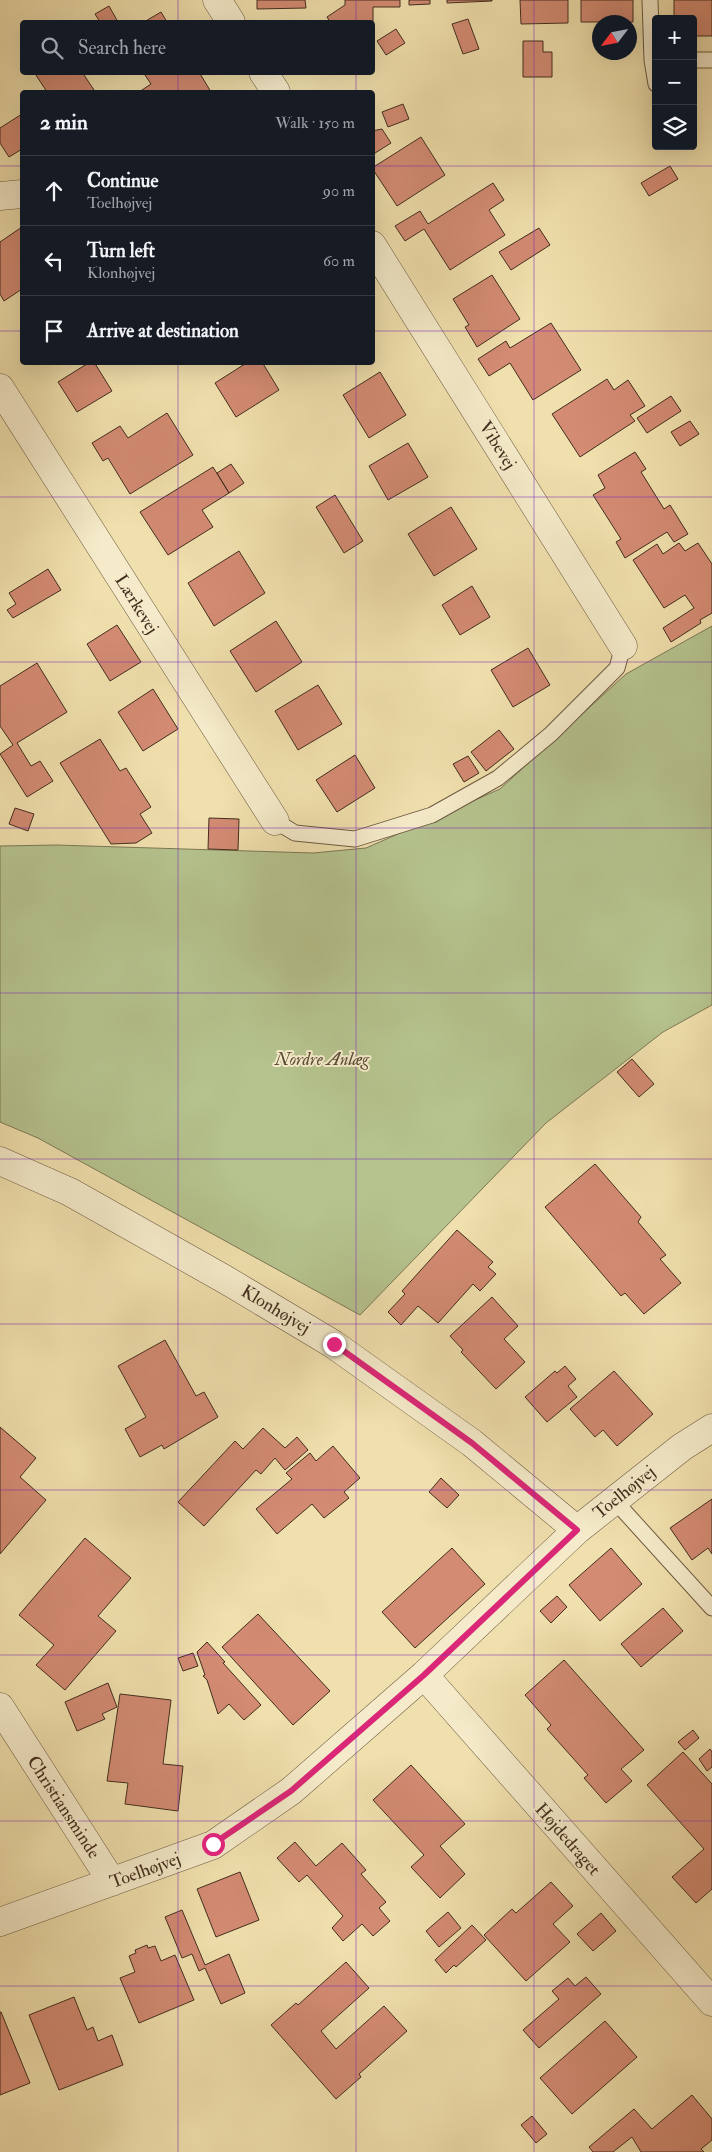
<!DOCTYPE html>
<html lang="en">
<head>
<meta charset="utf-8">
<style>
  body { margin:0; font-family:"IM FELL Double Pica",serif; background:#242831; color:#f1f3f6 }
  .controls { position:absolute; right:15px; top:15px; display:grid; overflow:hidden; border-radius:5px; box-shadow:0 5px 20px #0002 }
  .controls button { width:45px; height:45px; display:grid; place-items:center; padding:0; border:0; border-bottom:1px solid #363941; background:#171b24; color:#f1f3f6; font:25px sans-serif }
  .compass { position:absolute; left:592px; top:15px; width:45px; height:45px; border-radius:50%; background:#171b24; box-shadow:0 5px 20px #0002; rotate:238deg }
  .stop { position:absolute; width:15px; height:15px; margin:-11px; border:4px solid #db2777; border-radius:50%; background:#fff }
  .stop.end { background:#db2777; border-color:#fff; box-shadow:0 1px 5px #0008 }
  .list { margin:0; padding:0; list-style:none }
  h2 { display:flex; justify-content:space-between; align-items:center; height:65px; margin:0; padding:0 20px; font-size:21px }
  h2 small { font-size:16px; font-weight:400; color:#9ea1a6 }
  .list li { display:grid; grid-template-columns:32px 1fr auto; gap:15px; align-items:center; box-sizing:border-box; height:70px; padding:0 20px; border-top:1px solid #363941 }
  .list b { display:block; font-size:19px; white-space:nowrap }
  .list p { margin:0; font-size:16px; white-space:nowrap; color:#9ea1a6 }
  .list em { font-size:16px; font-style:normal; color:#9ea1a6 }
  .icon { flex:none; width:28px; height:28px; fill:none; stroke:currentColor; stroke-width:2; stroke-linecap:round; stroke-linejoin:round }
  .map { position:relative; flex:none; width:712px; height:2152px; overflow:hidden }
  .search { position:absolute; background:#171b24; box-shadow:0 5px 20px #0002; left:20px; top:20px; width:355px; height:55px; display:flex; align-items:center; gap:12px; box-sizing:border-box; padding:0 18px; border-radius:5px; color:#9ea1a6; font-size:19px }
  .panel { position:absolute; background:#171b24; box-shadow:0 5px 20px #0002; left:20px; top:90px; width:355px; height:275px; border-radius:5px }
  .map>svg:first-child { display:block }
</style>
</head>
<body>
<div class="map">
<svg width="712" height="2152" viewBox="0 0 712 2152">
  <rect width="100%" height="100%" fill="#f0e0ad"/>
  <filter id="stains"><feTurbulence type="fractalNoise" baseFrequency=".004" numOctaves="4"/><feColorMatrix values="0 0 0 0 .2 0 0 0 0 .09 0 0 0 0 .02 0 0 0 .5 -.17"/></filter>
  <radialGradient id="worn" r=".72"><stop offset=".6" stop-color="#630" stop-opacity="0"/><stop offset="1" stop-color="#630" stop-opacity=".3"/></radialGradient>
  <!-- green -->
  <path fill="#b5c38e" stroke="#7c7856" d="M712 626V1005L663 1032 546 1123 360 1315 38 1138 0 1122V846L56 845 313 853 366 848 500 789 626 674Z"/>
  <!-- building -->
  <path fill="#d38b73" stroke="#422d1e" d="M257 0H305L306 8 257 9Z
    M345 0H400V7H373V25L372 22H330L327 17 345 5Z
    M409 0H430V4L409 5Z
    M447 0H492V1L447 3Z
    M520 0H568V23L521 24Z
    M581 0H633V22H581Z
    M674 0H712V36H693V19H674Z
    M109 6 118 22H100L95 14Z
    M161 12 167 22H144Z
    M468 19 479 49 463 54 452 24Z
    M396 29 405 43 386 55 377 41Z
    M523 41H543V52H552V77H523Z
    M34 72H82L94 90 91 92H47Z
    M143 72H199L211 92H139L151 84Z
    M403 104 409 119 388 127 382 112Z
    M22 114V149L9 157 0 143V128Z
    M382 129 391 143 372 155V131Z
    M421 137 445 175 397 206 372 168Z
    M670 166 678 179 649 196 641 183Z
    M493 183 504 200 489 210 505 235 450 270 424 229 405 241 395 226 420 211 428 224Z
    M22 227V289L4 301 0 294V242Z
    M539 228 550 245 511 270 499 252Z
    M492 275 520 319 477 347 465 327 469 325 453 299Z
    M551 323 581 370 533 400 510 363 489 376 478 359 506 341 510 348Z
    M90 362H94L112 391 77 412 58 382Z
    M248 362H262L279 390 236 417 215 383Z
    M380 372 406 415 369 438 343 395Z
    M607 379 614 390 628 380 645 406 630 415 635 421 580 457 552 414Z
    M671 396 681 411 647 433 637 418Z
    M167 413 193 455 130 494 108 458 103 461 92 443 120 426 128 438Z
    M690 421 699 434 680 446 671 432Z
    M408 443 428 477 388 500 369 466Z
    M635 452 646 469 641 472 664 509 670 505 688 534 674 542 667 532 625 558 616 542 621 539 593 495 605 488 598 475Z
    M231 464 244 483 229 493 217 473Z
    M213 467 229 493 202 510 213 527 168 555 140 512Z
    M335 495 363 541 344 553 316 507Z
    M451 507 477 549 434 576 408 534Z
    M679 543 685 551 698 543 712 564V613L700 620 701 623 671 642 663 628 694 608 685 595 664 608 633 560 657 544 663 554Z
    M239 551 265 593 214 626 188 583Z
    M48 569 61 590 13 618 7 610 16 604 9 593Z
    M472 586 490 617 460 635 442 605Z
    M276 621 302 662 256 692 230 651Z
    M117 625 141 662 110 681 87 644Z
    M528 648 550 685 513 707 491 670Z
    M37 663 67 712 17 743 31 766 40 761 53 781 27 797 0 754 13 745 0 726V686Z
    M318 685 342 724 298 750 275 711Z
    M153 689 178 729 143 751 118 712Z
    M499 730 514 749 486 771 471 752Z
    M100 739 120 771 126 768 151 807 140 814 152 833 136 843 111 844 60 763Z
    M355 755 375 788 337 812 316 780Z
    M468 756 479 773 464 782 453 764Z
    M15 808 34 814 28 831 9 824Z
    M209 818 239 819 238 850 208 849Z
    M632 1059 654 1084 639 1097 617 1072Z
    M595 1164 641 1217 638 1222 666 1255 660 1259 681 1283 644 1314 625 1293 621 1296 545 1207Z
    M457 1230 493 1262 488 1267 496 1274 480 1291 473 1284 438 1323 418 1306 401 1325 388 1312 405 1294 402 1291Z
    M492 1297 518 1326 504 1339 525 1362 496 1389 461 1352 463 1350 450 1336Z
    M165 1340 196 1396 204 1392 218 1417 164 1449 162 1445 140 1457 125 1429 146 1417 118 1366Z
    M565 1366 576 1379 568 1386 577 1397 547 1422 525 1397 555 1371 557 1373Z
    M614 1371 653 1414 617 1446 603 1430 595 1437 570 1409Z
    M0 1427 36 1458 20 1477 46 1500 0 1554Z
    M263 1428 285 1448 297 1437 308 1450 285 1470 275 1458 261 1474 256 1470 204 1526 178 1502 235 1441 243 1449Z
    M333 1446 360 1478 344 1492 349 1498 324 1518 312 1504 277 1534 256 1509 292 1479 286 1473 310 1453 316 1461Z
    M441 1478 459 1495 447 1508 429 1492Z
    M712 1499V1554L708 1548 692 1560 670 1528Z
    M85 1538 131 1578 98 1616 116 1631 65 1690 36 1665 54 1645 19 1615Z
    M452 1548 485 1584 415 1648 382 1612Z
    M611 1548 642 1584 600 1621 569 1585Z
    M557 1596 567 1607 551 1623 540 1611Z
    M663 1608 683 1631 641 1667 621 1644Z
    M258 1614 330 1691 293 1725 222 1647Z
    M207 1642 225 1662 223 1663 261 1705 244 1720 229 1704 218 1714 207 1680 203 1676 205 1675 197 1652Z
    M193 1653 198 1666 183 1671 178 1658Z
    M564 1660 644 1750 621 1769 632 1781 606 1803 584 1778 588 1775 547 1729 551 1725 525 1695Z
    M108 1683 117 1707 102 1714 105 1719 77 1731 65 1702Z
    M120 1694 171 1700 163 1764 183 1766 178 1811 125 1804 128 1783 107 1781Z
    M693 1730 699 1738 685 1750 678 1742Z
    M710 1749 712 1752V1767L707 1771 699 1759Z
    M683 1752 712 1784V1889L696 1903 672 1877 704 1849 647 1785Z
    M411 1765 465 1824 440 1846 465 1874 440 1898 411 1867 424 1855 373 1800Z
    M295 1842 316 1866 342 1843 366 1870 361 1874 386 1902 379 1908 390 1921 373 1936 362 1924 343 1941 332 1928 343 1916 307 1875 299 1882 277 1858Z
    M240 1872 259 1920 216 1937 197 1889Z
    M551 1882 573 1906 553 1924 570 1942 526 1981 484 1935 512 1909 516 1913Z
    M182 1910 205 1965 229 1954 245 1993 221 2004 205 1968 199 1971 192 1954 182 1958 165 1917Z
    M448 1912 461 1928 439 1947 426 1931Z
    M601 1913 616 1931 593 1951 577 1934Z
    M472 1925 486 1940 456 1967 454 1965 446 1973 435 1960Z
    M147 1945 148 1948 155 1946 161 1961 175 1955 194 2000 139 2023 120 1978 135 1972 129 1956 136 1953 135 1950Z
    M346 1962 369 1988 321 2031 336 2049 384 2006 407 2031 359 2074 361 2077 336 2099 271 2025 296 2003 298 2005Z
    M586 1977 601 1994 539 2048 523 2030 559 1999 552 1991 568 1978 575 1986Z
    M74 1997 87 2030 93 2027 98 2041 112 2035 123 2065 59 2090 29 2015Z
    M0 2012H1L30 2083 0 2095Z
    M605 2021 637 2057 572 2114 540 2078Z
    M692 2095 712 2119V2140L701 2149 704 2152H641L632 2137 613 2152H593L589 2147 634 2109 652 2129Z
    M532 2116 547 2134 536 2143 521 2125Z"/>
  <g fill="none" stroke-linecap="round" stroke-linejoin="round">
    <!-- lane casing -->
    <g stroke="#6e5a42" stroke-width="17">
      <path id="lane" d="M650 0 652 60 656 84
        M693 60H712
        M275 821 295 833 355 839 432 815 498 778 551 734 617 668 623 646
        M614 1500 712 1608"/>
    </g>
    <!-- street casing -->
    <g stroke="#6e5a42" stroke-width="29">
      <path id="street" d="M217 0 231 22
        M263 72 276 92
        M0 196 22 194
        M372 245 623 646
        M0 388 275 821
        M0 1161 70 1192 226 1280 333 1344 472 1443 577 1530
        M424 1675 712 2002
        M0 1707 112 1882
        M0 1922 213 1845 291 1791 424 1675 577 1530 682 1447 712 1428"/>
    </g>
    <!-- lane -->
    <use href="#lane" stroke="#f5ebca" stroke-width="15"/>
    <!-- street -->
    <use href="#street" stroke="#f5ebca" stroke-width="28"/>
  </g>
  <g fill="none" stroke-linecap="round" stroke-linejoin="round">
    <!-- route -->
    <path stroke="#db2777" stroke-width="6" d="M213 1844 291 1791 424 1675 577 1530 472 1443 334 1344"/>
  </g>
  <!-- grid -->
  <path fill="none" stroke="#7b2cbf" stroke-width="1" stroke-opacity="0.55" d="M178 0V22M356 0V22M534 0V2152M178 72V92M356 72V92M0 166H22M372 166H712M0 331H22M372 331H712M178 362V2152M356 362V2152M0 497H712M0 662H712M0 828H712M0 993H712M0 1159H712M0 1324H712M0 1490H712M0 1655H712M0 1821H712M0 1986H712"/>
  <g text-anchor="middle" stroke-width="4" stroke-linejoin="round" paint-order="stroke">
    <!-- street labels -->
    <g font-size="18" fill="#422d1e" stroke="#f5ebca">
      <text transform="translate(498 445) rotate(58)" y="6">Vibevej</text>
      <text transform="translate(137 604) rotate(58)" y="6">Lærkevej</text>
      <text transform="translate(276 1309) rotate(31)" y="6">Klonhøjvej</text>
      <text transform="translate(624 1492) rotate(-39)" y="6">Toelhøjvej</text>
      <text transform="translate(64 1807) rotate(57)" y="6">Christiansminde</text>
      <text transform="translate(568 1839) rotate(49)" y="6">Højdedraget</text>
      <text transform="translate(145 1870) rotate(-20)" y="6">Toelhøjvej</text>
    </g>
    <!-- park labels -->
    <g font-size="18" font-style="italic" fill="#594b34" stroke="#f5ebca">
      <text x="322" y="1065">Nordre Anlæg</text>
    </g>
  </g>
  <rect width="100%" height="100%" filter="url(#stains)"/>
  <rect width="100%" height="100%" fill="url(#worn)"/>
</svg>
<div class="controls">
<button>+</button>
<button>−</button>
<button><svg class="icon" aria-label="layers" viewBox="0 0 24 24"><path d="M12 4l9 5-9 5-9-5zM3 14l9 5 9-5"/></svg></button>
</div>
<svg class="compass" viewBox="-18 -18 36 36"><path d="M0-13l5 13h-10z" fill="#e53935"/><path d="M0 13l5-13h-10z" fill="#9ea1a6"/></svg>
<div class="stop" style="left:213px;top:1844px"></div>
<div class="stop end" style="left:334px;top:1344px"></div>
<div class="search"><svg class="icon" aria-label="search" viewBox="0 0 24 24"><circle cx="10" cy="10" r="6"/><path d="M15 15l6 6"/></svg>Search here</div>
<section class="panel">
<h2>2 min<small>Walk · 150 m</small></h2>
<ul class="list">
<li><svg class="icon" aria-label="ahead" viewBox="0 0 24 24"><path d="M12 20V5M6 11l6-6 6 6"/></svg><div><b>Continue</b><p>Toelhøjvej</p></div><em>90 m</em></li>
<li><svg class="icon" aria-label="left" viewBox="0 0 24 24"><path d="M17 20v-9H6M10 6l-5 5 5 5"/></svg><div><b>Turn left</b><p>Klonhøjvej</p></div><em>60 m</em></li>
<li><svg class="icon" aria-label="arrive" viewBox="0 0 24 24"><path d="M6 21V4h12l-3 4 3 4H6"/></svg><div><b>Arrive at destination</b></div></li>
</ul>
</section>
</div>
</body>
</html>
